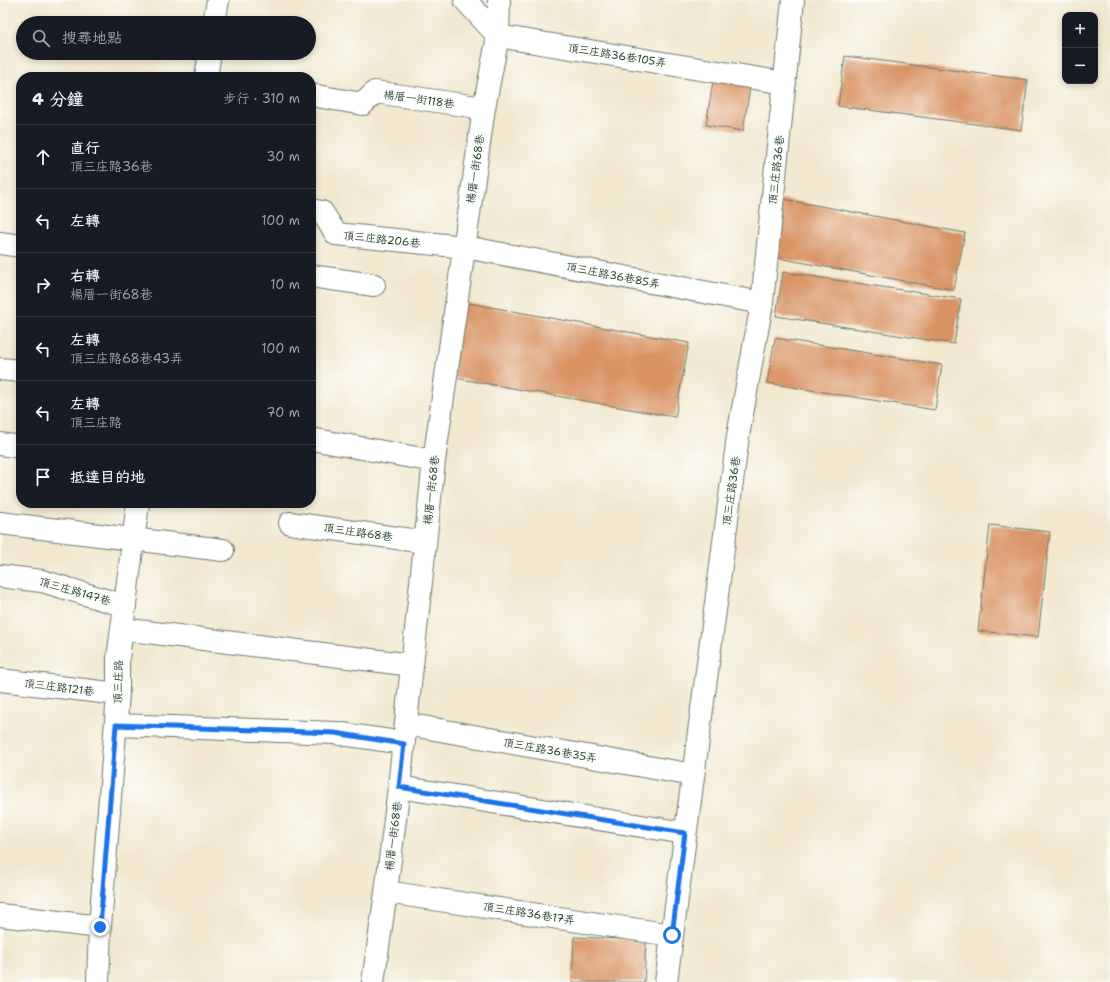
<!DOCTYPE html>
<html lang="zh-TW">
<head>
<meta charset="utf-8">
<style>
  body { margin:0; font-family:"Shantell Sans","LXGW WenKai TC",sans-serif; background:#20242c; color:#f1f3f6 }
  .controls { position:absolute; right:12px; top:12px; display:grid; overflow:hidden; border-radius:8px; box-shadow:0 2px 6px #0003 }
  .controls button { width:36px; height:36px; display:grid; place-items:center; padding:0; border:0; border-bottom:1px solid #363941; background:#171b24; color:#f1f3f6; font:20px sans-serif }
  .stop { position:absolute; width:12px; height:12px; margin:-9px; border:3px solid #1a73e8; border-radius:50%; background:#fff }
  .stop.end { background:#1a73e8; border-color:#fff; box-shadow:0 1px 4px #0008 }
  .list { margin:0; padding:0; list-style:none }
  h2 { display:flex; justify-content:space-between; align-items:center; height:52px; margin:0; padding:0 16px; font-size:17px }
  h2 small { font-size:13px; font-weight:400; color:#9ea1a6 }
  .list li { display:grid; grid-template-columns:26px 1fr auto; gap:12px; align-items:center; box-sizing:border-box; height:64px; padding:0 16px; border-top:1px solid #363941 }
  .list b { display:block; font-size:15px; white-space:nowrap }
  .list p { margin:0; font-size:13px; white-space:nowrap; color:#9ea1a6 }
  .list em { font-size:13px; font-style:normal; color:#9ea1a6 }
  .icon { flex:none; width:22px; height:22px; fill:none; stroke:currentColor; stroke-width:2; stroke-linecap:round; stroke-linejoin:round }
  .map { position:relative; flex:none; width:1110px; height:982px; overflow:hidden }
  .search { position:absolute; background:#171b24; box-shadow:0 2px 6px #0003; left:16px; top:16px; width:300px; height:44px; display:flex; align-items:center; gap:10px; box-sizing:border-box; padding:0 14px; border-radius:22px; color:#9ea1a6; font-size:15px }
  .panel { position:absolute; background:#171b24; box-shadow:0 2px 6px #0003; left:16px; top:72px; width:300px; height:436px; border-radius:16px }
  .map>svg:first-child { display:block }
</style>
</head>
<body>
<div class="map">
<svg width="1110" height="982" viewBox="0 0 1110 982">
  <rect width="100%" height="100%" fill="#fdfcf7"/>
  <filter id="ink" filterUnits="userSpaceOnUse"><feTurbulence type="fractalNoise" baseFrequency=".025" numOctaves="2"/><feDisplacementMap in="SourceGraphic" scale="8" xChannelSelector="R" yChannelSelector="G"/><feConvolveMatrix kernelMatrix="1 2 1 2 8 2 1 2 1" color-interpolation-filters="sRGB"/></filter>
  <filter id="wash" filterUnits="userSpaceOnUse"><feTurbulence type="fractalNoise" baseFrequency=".012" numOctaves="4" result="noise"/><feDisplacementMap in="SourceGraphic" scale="16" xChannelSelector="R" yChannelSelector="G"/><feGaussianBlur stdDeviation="0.9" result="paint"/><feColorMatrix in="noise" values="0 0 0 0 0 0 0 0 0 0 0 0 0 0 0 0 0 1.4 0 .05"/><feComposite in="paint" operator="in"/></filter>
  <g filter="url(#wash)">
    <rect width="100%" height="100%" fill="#f1e8cf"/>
    <g id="blocks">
      <!-- building -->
      <path fill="#d99364" d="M845 56 1028 80 1021 130 838 106Z
        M714 75 751 81 743 131 706 125Z
        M772 197 965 233 954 290 761 255Z
        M783 272 961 299 954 344 776 316Z
        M457 301 689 343 675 417 444 376Z
        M775 338 942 365 935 410 767 383Z
        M990 525 1050 532 1038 637 978 631Z
        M574 937 646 940 644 982H572Z"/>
    </g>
  </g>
  <g filter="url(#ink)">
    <use href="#blocks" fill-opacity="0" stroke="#68796a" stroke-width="1"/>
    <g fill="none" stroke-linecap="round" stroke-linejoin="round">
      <!-- minor casing -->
      <g stroke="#68796a" stroke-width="24">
        <path id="minor" d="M465 0 498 36 785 83
          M214 23 218 0
          M206 77 210 53
          M311 95 363 104 375 92 484 108
          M311 210 322 212 336 234 465 247 762 303
          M0 243 21 246
          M311 276 374 285
          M0 369 21 371
          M311 439 434 461
          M0 444 21 447
          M0 523 223 550
          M290 523 425 542
          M0 576 42 581 125 606
          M122 629 412 665
          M0 680 118 694
          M406 724 693 775
          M116 725 335 733 404 743
          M399 787 685 833
          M386 892 672 935
          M0 915 100 927
          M98 982 100 927 118 694V659L138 503
          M373 982 386 892 399 787 434 461 484 108 498 36 499 0
          M666 982 738 436 762 303 793 0"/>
      </g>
      <!-- minor -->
      <use href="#minor" stroke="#fff" stroke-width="22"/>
    </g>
  </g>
  <g fill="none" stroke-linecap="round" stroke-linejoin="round" filter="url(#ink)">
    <!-- route -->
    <path stroke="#1a73e8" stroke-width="5" d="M100 927 116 725 335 733 404 744 399 787 685 833 672 935"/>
  </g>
  <g text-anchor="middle" stroke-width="3" stroke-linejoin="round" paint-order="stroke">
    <!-- street labels -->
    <g font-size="11" fill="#1f3d34" stroke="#fdfcf7">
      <text transform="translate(617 55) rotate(9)" y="4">頂三庄路36巷105弄</text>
      <text transform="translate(419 99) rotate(8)" y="4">楊厝一街118巷</text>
      <text transform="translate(475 169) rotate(-82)" y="4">楊厝一街68巷</text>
      <text transform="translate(776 170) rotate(-84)" y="4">頂三庄路36巷</text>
      <text transform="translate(382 239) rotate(6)" y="4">頂三庄路206巷</text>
      <text transform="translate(613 275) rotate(11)" y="4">頂三庄路36巷85弄</text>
      <text transform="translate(431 490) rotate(-84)" y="4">楊厝一街68巷</text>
      <text transform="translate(731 491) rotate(-82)" y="4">頂三庄路36巷</text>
      <text transform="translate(358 532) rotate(8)" y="4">頂三庄路68巷</text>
      <text transform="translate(75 591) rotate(16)" y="4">頂三庄路147巷</text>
      <text transform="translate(118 682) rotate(-89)" y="4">頂三庄路</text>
      <text transform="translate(59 687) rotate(7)" y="4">頂三庄路121巷</text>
      <text transform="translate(550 750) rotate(10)" y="4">頂三庄路36巷35弄</text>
      <text transform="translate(393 836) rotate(-83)" y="4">楊厝一街68巷</text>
      <text transform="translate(529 913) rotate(9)" y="4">頂三庄路36巷17弄</text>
    </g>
  </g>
</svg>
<div class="controls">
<button>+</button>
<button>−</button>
</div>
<div class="stop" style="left:672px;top:935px"></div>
<div class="stop end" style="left:100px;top:927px"></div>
<div class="search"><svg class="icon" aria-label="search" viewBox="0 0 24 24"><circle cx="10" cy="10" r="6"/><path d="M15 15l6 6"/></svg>搜尋地點</div>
<section class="panel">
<h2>4 分鐘<small>步行 · 310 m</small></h2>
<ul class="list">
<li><svg class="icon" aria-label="ahead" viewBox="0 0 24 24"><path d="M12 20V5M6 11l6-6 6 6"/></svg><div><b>直行</b><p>頂三庄路36巷</p></div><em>30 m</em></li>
<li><svg class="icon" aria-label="left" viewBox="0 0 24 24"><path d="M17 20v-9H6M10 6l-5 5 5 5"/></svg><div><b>左轉</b></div><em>100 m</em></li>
<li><svg class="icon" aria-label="right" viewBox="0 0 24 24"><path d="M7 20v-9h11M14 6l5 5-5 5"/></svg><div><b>右轉</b><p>楊厝一街68巷</p></div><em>10 m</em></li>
<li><svg class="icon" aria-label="left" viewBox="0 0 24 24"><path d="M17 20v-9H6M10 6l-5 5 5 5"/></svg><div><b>左轉</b><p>頂三庄路68巷43弄</p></div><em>100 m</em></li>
<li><svg class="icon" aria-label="left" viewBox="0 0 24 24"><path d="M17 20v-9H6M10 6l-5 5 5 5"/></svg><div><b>左轉</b><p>頂三庄路</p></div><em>70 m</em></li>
<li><svg class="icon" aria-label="arrive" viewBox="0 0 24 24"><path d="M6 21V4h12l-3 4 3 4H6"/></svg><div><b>抵達目的地</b></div></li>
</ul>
</section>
</div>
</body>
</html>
